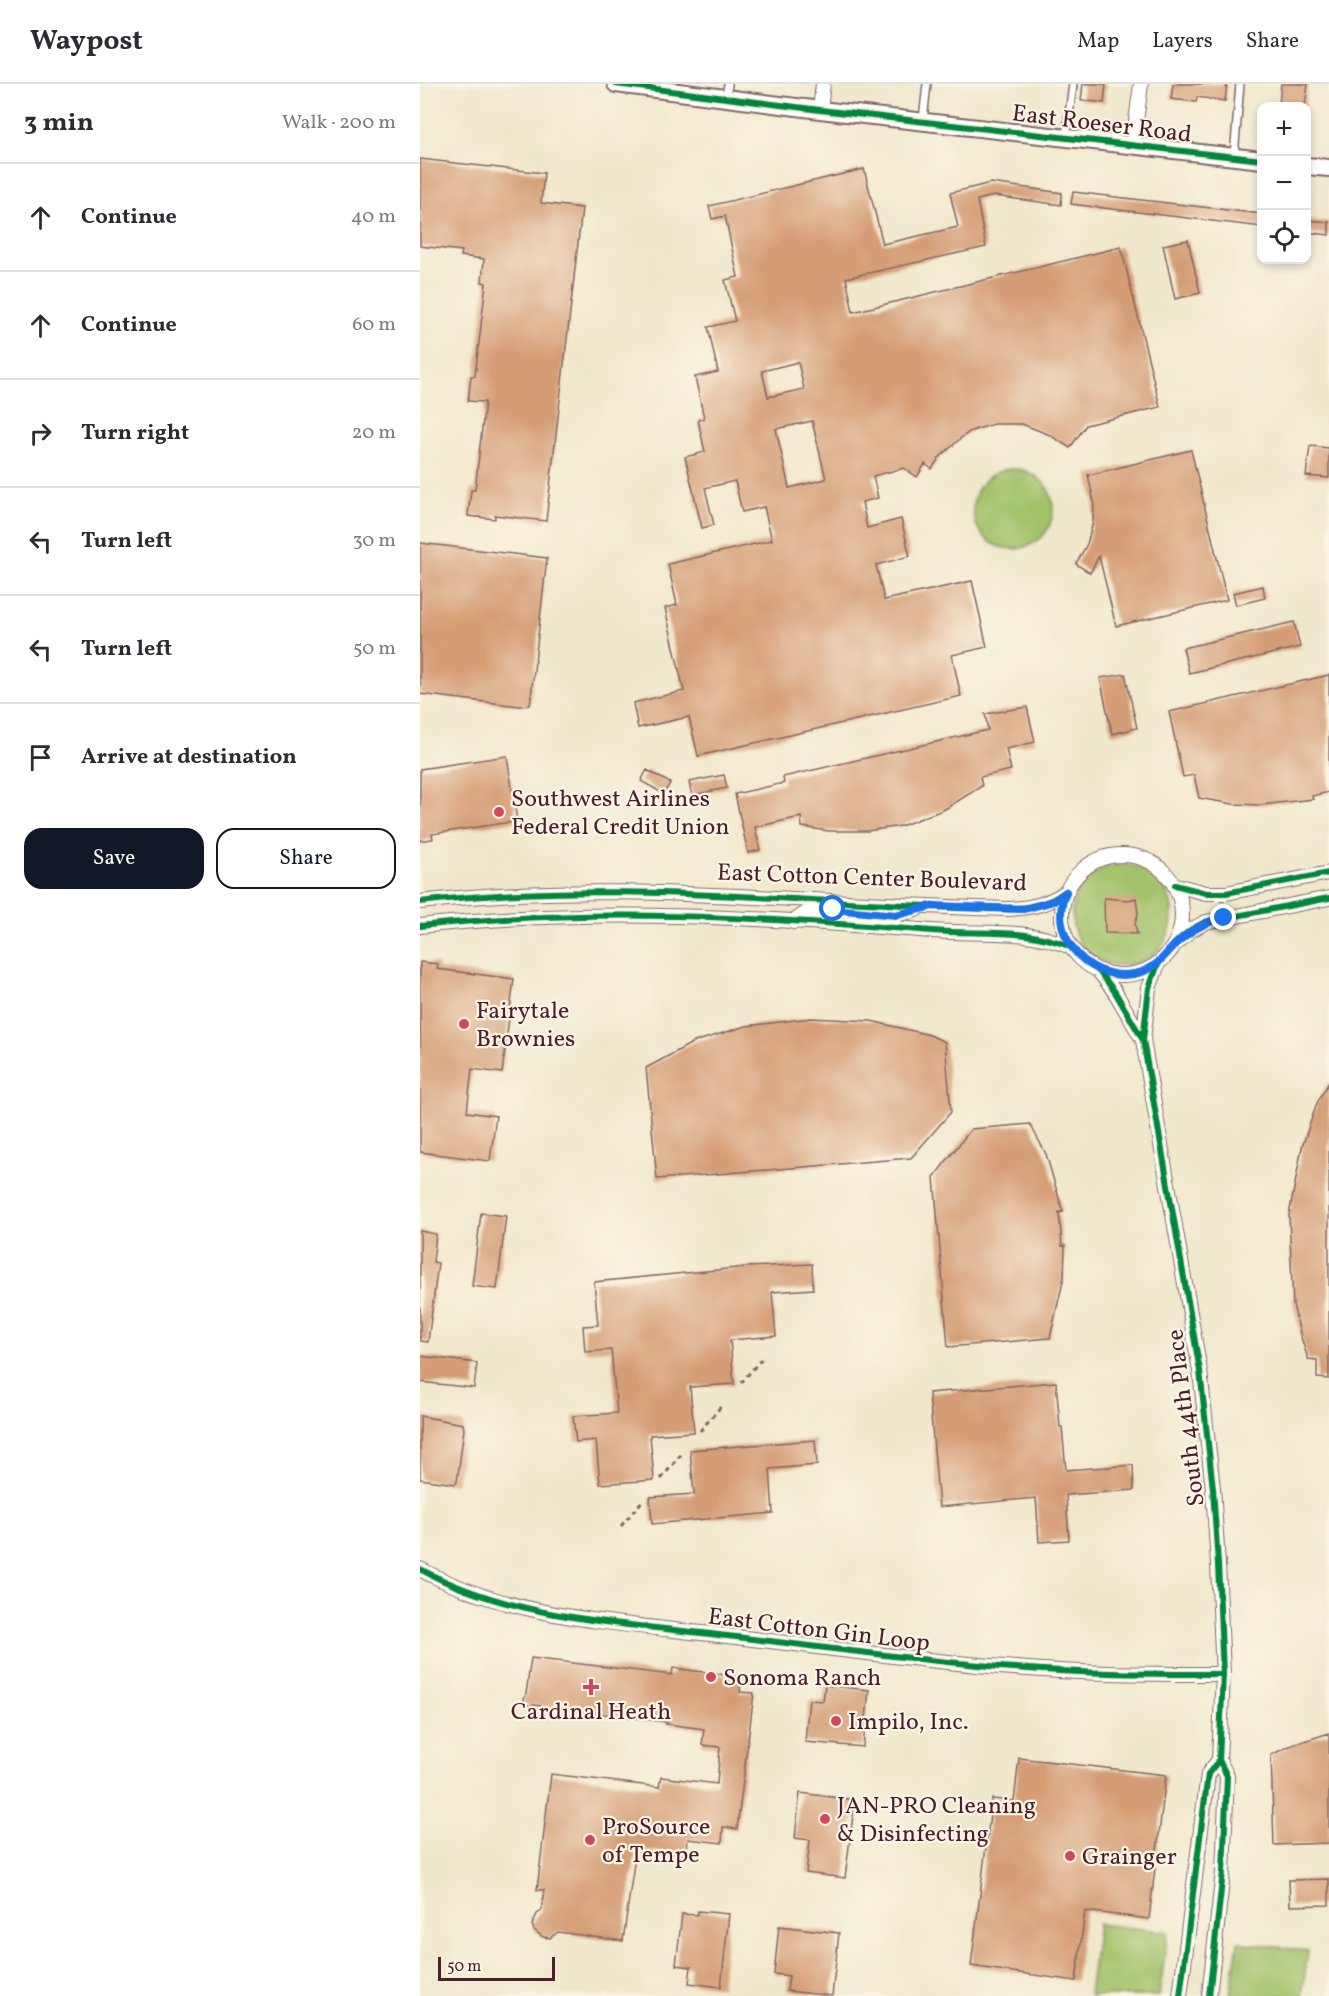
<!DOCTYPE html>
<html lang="en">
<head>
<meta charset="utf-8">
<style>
  body { margin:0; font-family:Vollkorn,serif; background:#f2f2f3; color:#2b2b33 }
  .controls { position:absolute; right:18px; top:18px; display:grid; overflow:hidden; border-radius:12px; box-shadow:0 3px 9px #0003 }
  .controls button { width:54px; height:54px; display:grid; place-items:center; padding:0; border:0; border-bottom:2px solid #e1e1e2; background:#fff; color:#2b2b33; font:30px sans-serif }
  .scale { position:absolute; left:18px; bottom:15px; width:117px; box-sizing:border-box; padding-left:6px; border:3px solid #4a1f2b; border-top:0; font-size:16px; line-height:21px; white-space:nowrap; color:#4a1f2b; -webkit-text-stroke:4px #fcf5e5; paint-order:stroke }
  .stop { position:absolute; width:18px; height:18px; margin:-14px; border:4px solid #1a73e8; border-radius:50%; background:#fff }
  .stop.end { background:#1a73e8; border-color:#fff; box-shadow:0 2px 6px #0008 }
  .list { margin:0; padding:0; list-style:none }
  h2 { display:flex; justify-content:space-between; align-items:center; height:78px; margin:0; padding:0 24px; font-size:26px }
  h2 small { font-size:20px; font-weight:400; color:#7c7c81 }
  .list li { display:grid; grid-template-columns:39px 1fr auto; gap:18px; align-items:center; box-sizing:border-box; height:108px; padding:0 24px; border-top:2px solid #e1e1e2 }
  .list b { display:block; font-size:22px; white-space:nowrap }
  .list em { font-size:20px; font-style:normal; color:#7c7c81 }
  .actions { display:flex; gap:12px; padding:18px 24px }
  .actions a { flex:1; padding:14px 0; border:2px solid #111827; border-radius:18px; text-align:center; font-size:21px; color:#111827 }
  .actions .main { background:#111827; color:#fff }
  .icon { flex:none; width:33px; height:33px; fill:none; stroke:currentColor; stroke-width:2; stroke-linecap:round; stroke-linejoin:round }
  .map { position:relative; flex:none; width:909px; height:1912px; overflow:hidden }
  header { display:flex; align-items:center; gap:36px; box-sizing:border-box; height:84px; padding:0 30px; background:#fff; border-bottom:2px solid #e1e1e2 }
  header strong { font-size:28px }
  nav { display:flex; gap:33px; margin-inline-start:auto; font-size:21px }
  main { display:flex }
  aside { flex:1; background:#fff }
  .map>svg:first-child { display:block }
</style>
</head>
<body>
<header>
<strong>Waypost</strong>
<nav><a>Map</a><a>Layers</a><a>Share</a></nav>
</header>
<main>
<aside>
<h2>3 min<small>Walk · 200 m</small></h2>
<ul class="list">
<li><svg class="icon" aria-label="ahead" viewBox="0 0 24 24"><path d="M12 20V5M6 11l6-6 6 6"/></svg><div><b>Continue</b></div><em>40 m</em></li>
<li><svg class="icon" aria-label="ahead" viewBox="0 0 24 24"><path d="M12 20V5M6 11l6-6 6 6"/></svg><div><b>Continue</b></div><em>60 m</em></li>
<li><svg class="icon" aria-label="right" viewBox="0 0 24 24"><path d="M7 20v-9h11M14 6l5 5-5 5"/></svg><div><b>Turn right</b></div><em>20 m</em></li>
<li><svg class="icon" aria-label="left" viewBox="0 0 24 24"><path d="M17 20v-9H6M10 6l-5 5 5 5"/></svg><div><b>Turn left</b></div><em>30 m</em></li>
<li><svg class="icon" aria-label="left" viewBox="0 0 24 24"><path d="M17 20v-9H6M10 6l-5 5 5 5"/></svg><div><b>Turn left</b></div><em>50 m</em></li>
<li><svg class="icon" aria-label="arrive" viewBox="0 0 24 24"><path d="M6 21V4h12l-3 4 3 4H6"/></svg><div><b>Arrive at destination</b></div></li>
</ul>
<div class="actions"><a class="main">Save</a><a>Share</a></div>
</aside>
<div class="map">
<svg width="909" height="1912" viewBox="0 0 909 1912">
  <rect width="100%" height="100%" fill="#fcf5e5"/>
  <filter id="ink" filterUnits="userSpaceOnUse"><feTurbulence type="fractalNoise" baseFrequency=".0167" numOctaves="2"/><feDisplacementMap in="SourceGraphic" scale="12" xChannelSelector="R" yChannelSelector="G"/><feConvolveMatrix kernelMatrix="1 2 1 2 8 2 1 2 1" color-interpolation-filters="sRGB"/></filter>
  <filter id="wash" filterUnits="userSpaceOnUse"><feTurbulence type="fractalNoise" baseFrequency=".008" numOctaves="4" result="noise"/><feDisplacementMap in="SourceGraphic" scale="24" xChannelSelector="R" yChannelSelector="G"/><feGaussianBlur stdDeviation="1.35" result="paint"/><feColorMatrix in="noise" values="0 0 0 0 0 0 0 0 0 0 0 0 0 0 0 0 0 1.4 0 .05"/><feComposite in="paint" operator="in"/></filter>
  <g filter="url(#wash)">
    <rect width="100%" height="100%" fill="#f0e8cc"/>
    <!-- green -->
    <path fill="#a2c26a" stroke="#76704a" stroke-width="1.5" d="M553 425a40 40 0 1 1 80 0a40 40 0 1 1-80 0Z
      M652 831a50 50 0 1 1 100 0a50 50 0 1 1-100 0Z
      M678 1840 748 1848 739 1912H669Z
      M818 1858 888 1867 882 1912H810Z"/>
    <g id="blocks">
      <!-- building -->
      <path fill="#d59d74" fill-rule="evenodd" d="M663 0H686L684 19 661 16Z
        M753 0H807L805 17 777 13 776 18 751 15Z
        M861 0H888L885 22H859Z
        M0 75 124 89 121 119 162 124 126 437 75 431V435L48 432 51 406H55L65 318 48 317 51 292H55L66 199 62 198 64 175 41 172 42 167 0 162Z
        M444 85 463 160 538 143 530 109 571 99 642 109 641 121 574 112 557 116 566 163 426 194 433 228 701 163 740 323 666 341 650 364 630 351 602 340H574L551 347 541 354 519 374 512 385 505 380 497 393 484 384 453 392 458 414 442 418 447 444 481 435 490 472 456 481 464 516 552 497 567 563 532 571 541 612 278 672 269 633 218 644 213 619 264 607 245 524 257 521 248 480 352 456 344 423 322 428 315 397 285 404 294 441 282 444 265 373 285 368 278 336 284 334 275 293 298 288 288 243 315 237 305 196 318 193 305 132 292 135 289 122ZM378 278 384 305 348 313 342 287ZM392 337 406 395 369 404 356 345Z
        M653 108 842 130V143L651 120Z
        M886 136 909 138V151L886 148Z
        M768 156 780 209 755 215 743 161Z
        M890 362 909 364V394L886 392Z
        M771 366 807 516 696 542 679 472 670 489 656 480 667 460 673 438 674 418 668 391Z
        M0 459 127 474 110 621 100 622 0 610Z
        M843 502 845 514 816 521 813 509Z
        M874 538 880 563 769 589 763 564Z
        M705 590 717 644 692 650 680 594Z
        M909 591V708L892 712 893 715 841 721 813 720 779 714 774 691 763 693 749 628Z
        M607 623 615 658 586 665 591 686 560 693 562 702 525 725 481 742 447 747H409L382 743 381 733 335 743 340 766 328 769 315 710 364 699 363 693 568 646 565 630Z
        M87 672 97 737 12 750 13 755 0 757V685Z
        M227 686 250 699 244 710 221 697Z
        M304 691 307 704 272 711 269 698Z
        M684 814 709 816 716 814 718 830 715 840 717 850 685 849Z
        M0 878 18 880 17 885 94 895 82 989 52 985 47 1028 76 1032 70 1077 0 1068Z
        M391 934 451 937 510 951 525 958 531 1028 491 1074 237 1095 226 984 274 958 326 942Z
        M909 998V1295L897 1294V1276L888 1275 881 1253 873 1221 869 1131 882 1063 897 1019Z
        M610 1040 626 1070 643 1128H639L642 1162 645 1161 644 1193 630 1254 528 1263 514 1093 551 1045Z
        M61 1129 86 1132 77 1205 52 1202Z
        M0 1147 16 1150 13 1178 18 1179 8 1258 0 1257Z
        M392 1180 393 1205 352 1208 356 1252 310 1256 314 1300 270 1303 274 1348 230 1351 234 1396 180 1400 176 1356 156 1358 153 1332 197 1329 191 1266 165 1268 163 1242 178 1241 174 1198 327 1183Z
        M0 1272 57 1279 54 1304 0 1298Z
        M636 1298 640 1343H642L646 1386 713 1381 714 1406 646 1411 649 1456 619 1458 616 1414 519 1423 509 1309Z
        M0 1332 43 1340 44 1345 37 1398 35 1400 0 1395Z
        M395 1356 397 1381 350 1385 353 1429 232 1440 230 1413 274 1410 270 1366Z
        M111 1574 252 1591 253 1584 321 1593 320 1608 334 1609 317 1745 303 1743 302 1759 268 1755 266 1771 216 1765 203 1857 138 1848 130 1854 123 1853 114 1846 112 1841 117 1830 121 1827 124 1806H117L131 1690 239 1703 241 1693 297 1700 300 1663 282 1661 284 1645 246 1640 247 1638 114 1621 109 1622 103 1618 106 1610Z
        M405 1601 449 1606 443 1663 385 1658 389 1616 403 1617Z
        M909 1649V1759L854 1761 851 1671 872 1661Z
        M599 1674 746 1691 729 1835 665 1827 656 1897 551 1882 572 1715 594 1717Z
        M380 1709 435 1716 425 1794 386 1789 390 1756 375 1754Z
        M909 1795V1821L870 1822 869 1796Z
        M278 1827 309 1830 301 1903 269 1899 271 1883 256 1881 262 1830 277 1831Z
        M359 1842 419 1849 412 1912 367 1907 369 1892 354 1890Z"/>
    </g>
  </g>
  <g filter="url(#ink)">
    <use href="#blocks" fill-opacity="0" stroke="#846563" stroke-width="1.5"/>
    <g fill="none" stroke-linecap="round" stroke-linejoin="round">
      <!-- service casing -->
      <g stroke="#846563" stroke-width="10">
        <path id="service" d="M306 14 308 0
          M503 36 507 0
          M646 53 653 0
          M814 72 820 0"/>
      </g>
      <!-- minor casing -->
      <g stroke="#846563" stroke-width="16">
        <path id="minor" d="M400 26 403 0
          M713 60 721 0
          M642 831a60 60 0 1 1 120 0a60 60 0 1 1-120 0Z
          M755 801 786 809H806L909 789
          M0 818C197 794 392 821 589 825 611 824 628 820 646 808
          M373 838 386 829 399 826 413 825 476 831 496 826
          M0 842C170 823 342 833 512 847 562 851 603 843 651 863
          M757 859 771 846 786 838 909 814
          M738 880 729 904 723 956 780 1287 793 1405 798 1480 803 1590 799 1676 807 1692 803 1788 789 1912
          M678 886 695 908 723 956
          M0 1485C94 1536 204 1539 307 1552 403 1563 499 1577 595 1584 664 1590 734 1590 803 1590
          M760 1912 788 1690 799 1676"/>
      </g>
      <!-- tertiary casing -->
      <g stroke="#846563" stroke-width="20">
        <path id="tertiary" d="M196 0 400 26 842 76
          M886 82 909 84"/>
      </g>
      <!-- path -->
      <path stroke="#846563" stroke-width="3" stroke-dasharray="4.5 4.5" stroke-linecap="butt" d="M321 1299 344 1272
        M280 1347 303 1320
        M241 1395 264 1367
        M201 1442 224 1415"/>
      <!-- service -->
      <use href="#service" stroke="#fff" stroke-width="7"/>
      <!-- minor -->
      <use href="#minor" stroke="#fff" stroke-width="14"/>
      <!-- tertiary -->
      <use href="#tertiary" stroke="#fff" stroke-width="16"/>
      <!-- cycleway casing -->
      <g stroke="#fcf5e5" stroke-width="10">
        <path id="cycleway" d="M196 0 400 26 842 76
          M755 801 786 809H806L909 789
          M0 818C197 794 392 821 589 825 611 824 628 820 646 808
          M0 842C170 823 342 833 512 847 562 851 603 843 651 863
          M755 860 771 846 786 838 909 814
          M738 880 729 904 723 956 780 1287 793 1405 798 1480 803 1590 799 1676 807 1692 803 1788 789 1912
          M678 886 695 908 723 956
          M0 1485C94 1536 204 1539 307 1552 403 1563 499 1577 595 1584 664 1590 734 1590 803 1590
          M760 1912 788 1690 799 1676"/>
      </g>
      <!-- cycleway -->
      <use href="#cycleway" stroke="#00873e" stroke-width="6"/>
    </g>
  </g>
  <g fill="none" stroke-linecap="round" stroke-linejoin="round" filter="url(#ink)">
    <!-- route -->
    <path stroke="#1a73e8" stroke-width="8" d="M413 825 476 831 512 822 604 825 634 817 646 808C625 854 675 904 722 888 740 881 744 871 757 859 771 845 785 838 804 834"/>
  </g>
  <!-- markers -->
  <g fill="#d1495b" stroke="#fcf5e5" stroke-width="2">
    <circle cx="79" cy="728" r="6"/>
    <circle cx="44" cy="940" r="6"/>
    <circle cx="291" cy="1593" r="6"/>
    <path d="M168 1594h6v6h6v6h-6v6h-6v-6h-6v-6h6z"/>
    <circle cx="416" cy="1637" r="6"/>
    <circle cx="405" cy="1735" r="6"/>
    <circle cx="170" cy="1756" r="6"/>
    <circle cx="650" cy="1772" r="6"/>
  </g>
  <g text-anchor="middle" stroke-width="4.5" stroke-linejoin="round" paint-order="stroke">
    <!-- street labels -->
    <g font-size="24" fill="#4a1f2b" stroke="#fcf5e5">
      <text transform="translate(682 39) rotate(7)" y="8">East Roeser Road</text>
      <text transform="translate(452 793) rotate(2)" y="8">East Cotton Center Boulevard</text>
      <text transform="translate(765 1334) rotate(-97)" y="8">South 44th Place</text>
      <text transform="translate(399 1545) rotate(7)" y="8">East Cotton Gin Loop</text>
    </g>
    <!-- poi labels -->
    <g font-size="24" fill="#4a1f2b" stroke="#fcf5e5" text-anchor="start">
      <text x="91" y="722">Southwest Airlines<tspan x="91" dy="28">Federal Credit Union</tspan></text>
      <text x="56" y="934">Fairytale<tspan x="56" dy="28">Brownies</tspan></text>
      <text x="303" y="1601">Sonoma Ranch</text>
      <text x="171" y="1635" text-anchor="middle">Cardinal Heath</text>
      <text x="428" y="1645">Impilo, Inc.</text>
      <text x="417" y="1729">JAN-PRO Cleaning<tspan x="417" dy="28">&amp; Disinfecting</tspan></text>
      <text x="182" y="1750">ProSource<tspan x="182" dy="28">of Tempe</tspan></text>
      <text x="662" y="1780">Grainger</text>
    </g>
  </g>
</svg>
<div class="controls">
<button>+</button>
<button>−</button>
<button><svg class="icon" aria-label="locate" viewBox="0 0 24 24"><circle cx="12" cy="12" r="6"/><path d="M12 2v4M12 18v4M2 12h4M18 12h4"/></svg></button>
</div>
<div class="scale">50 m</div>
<div class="stop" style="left:413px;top:825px"></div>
<div class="stop end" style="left:804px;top:834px"></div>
</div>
</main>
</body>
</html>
